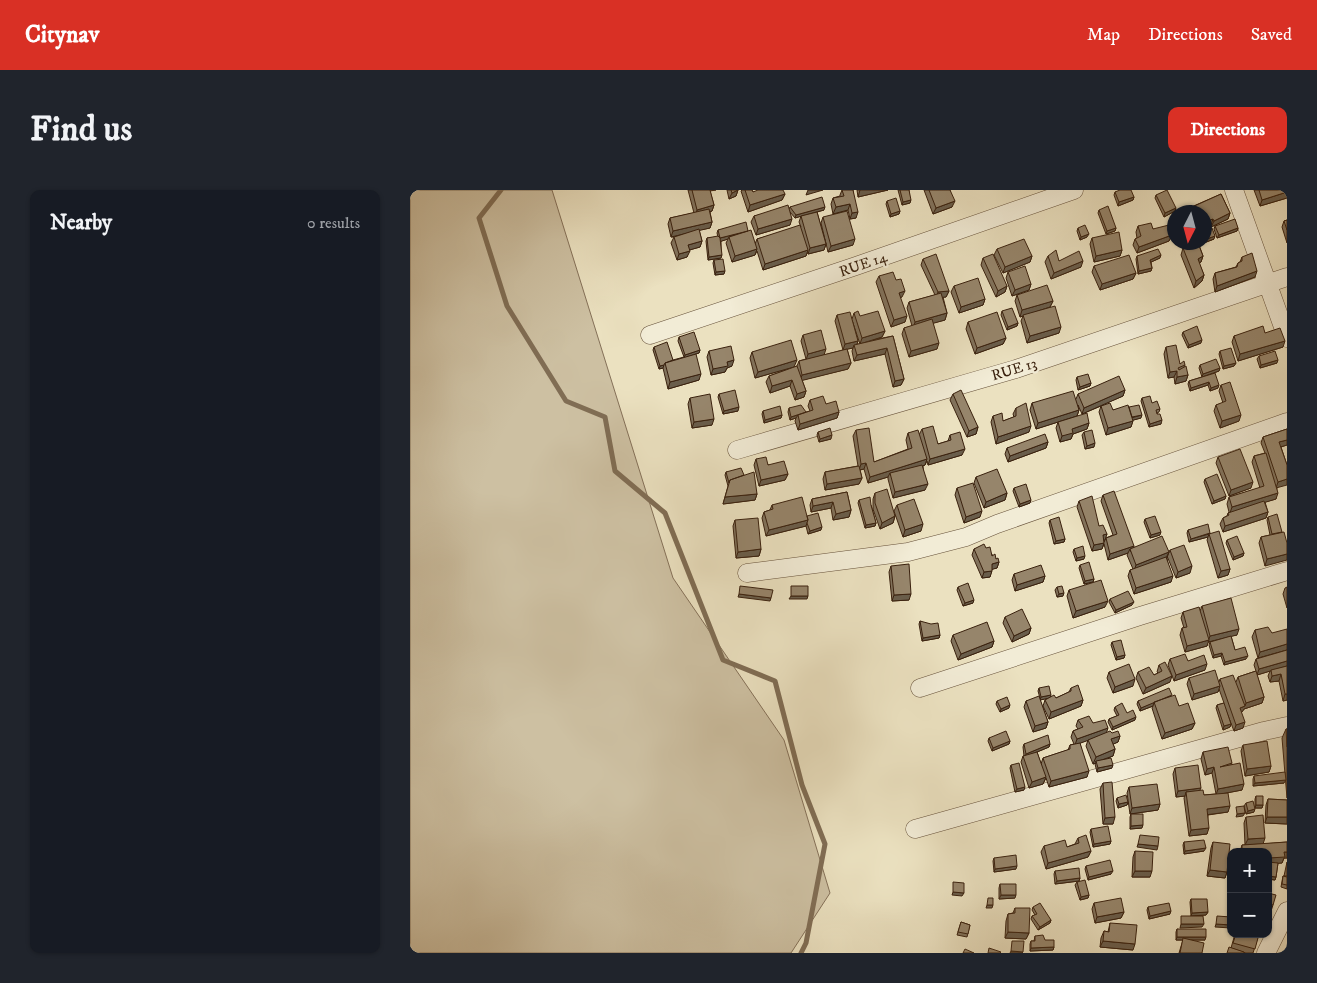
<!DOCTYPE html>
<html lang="en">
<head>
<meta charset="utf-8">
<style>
  body { margin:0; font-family:"IM FELL DW Pica",serif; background:#20242c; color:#f1f3f6 }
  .controls { position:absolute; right:15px; bottom:15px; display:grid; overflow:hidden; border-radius:10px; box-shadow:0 1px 4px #0004 }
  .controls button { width:45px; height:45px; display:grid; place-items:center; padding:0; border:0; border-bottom:1px solid #363941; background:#171b24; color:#f1f3f6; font:25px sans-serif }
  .compass { position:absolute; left:757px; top:15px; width:45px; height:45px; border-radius:50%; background:#171b24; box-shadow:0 1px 4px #0004; rotate:186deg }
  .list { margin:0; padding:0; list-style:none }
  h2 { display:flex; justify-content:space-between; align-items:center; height:65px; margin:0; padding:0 20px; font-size:21px }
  h2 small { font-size:16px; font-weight:400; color:#9ea1a6 }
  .map { position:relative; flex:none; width:877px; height:763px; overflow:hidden; border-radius:10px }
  header { display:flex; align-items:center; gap:30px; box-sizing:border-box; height:70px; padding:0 25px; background:#d93025; color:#fff }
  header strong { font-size:24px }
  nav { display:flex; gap:28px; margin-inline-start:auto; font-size:18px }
  .intro { display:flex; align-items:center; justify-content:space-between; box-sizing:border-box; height:120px; padding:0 30px }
  h1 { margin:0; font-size:35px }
  .button { padding:12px 22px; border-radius:10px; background:#d93025; color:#fff; font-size:18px; font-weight:700 }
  main { display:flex; gap:30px; padding:0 30px }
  aside { flex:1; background:#171b24; border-radius:10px; box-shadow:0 1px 4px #0004 }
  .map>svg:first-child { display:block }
</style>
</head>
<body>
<header>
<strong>Citynav</strong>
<nav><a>Map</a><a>Directions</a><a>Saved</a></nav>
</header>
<div class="intro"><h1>Find us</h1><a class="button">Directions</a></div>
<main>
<aside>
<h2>Nearby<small>0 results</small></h2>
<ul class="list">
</ul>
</aside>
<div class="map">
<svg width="877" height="763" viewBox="0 0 877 763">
  <rect width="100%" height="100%" fill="#ebe1c0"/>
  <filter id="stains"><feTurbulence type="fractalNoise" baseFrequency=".004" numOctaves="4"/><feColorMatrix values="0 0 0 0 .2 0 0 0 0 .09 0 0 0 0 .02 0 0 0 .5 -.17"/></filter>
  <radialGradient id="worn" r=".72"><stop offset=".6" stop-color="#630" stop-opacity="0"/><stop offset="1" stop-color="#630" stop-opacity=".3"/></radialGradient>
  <!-- green -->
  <path fill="#cdc0a2" stroke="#847058" d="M0 0H142L263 388 374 550 420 703 381 763H0Z"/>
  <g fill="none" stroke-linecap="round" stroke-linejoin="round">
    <!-- stream -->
    <path stroke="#806d54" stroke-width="5" d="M91 0 69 28 97 116 156 211 195 227 205 281 255 323 313 470 365 491 392 595 415 654 396 753 391 763"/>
    <!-- minor casing -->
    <g stroke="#66513a" stroke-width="19">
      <path id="minor" d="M824 0 877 148
        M240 145 446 76 664 0
        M327 260 606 179 877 87
        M337 383 498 362 556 347 587 334 877 232
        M510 498 730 426 877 381
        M505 639 854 541 877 536
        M856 763 877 721"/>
    </g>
    <!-- minor -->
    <use href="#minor" stroke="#f2ecd6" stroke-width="18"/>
  </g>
  <!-- wall -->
  <path fill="#81725c" stroke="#3a210e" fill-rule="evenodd" d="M278 0H306L300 1 304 15 302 21 300 22 302 32 300 38 289 40 292 51 290 57 279 60 277 67 267 70 261 53 264 47H261L258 34 260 28 284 23Z
    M317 0H328L326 6 319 9Z
    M332 0H342L343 2 375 4 372 10 338 22 331 1Z
    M432 0H443L446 28 440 29 438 20 423 24 421 14 423 8 430 6V5Z
    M447 0H478L448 7Z
    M488 0H499L500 13 492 15Z
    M514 0H540L542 17 523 24Z
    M844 0H877V8L850 16Z
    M705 2 724 7 723 10 708 16 704 5Z
    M811 4 820 23 818 29 801 37V35L794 38V22H770Z
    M746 5 765 21 754 27 745 8Z
    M477 11 490 21 489 24 480 27 476 14Z
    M380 17 414 20 407 22 416 54 414 60 398 64 397 62 396 66 353 80 347 61 345 65 322 72 316 53 318 49 311 51V68L298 70 296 51 297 48 308 47 307 43 308 40 338 41 345 54 347 49 391 37 389 32 391 26 385 28 380 22V35L346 45 341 32 344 26 379 19Z
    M689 20 706 38 705 41 696 44 688 23Z
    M413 27 443 55 418 62 411 33Z
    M877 30V53L872 37 874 31Z
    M728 36 743 39 762 45 759 51 727 63 723 55 725 49 727 48 726 42Z
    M805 36 828 38 827 41 807 48 804 39Z
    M668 38 677 47 670 50 667 41Z
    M682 48 712 60 710 66 684 72 680 54Z
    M804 49 789 55 793 66 791 72 789 73 794 85 792 91 784 98 771 65 773 58 787 52H794Z
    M587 59 622 66 620 72 593 83 584 65Z
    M638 66 649 71 671 77 641 89 635 72Z
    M727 66 750 68 741 72 742 78 741 81 728 84 726 69Z
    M832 67 845 87 805 102 803 89 805 83 826 77 828 73 830 72Z
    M573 68 597 96 595 102 586 107 571 75Z
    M513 69 539 101 536 107H533L537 123 535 130 523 133 527 159 499 167 492 144 494 138 502 136 497 118 499 112 525 105 511 75Z
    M304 70 314 84 305 85 303 73Z
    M684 76 726 83 723 89 690 100 682 82Z
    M598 82 621 94 619 100 602 106 596 88Z
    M469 86 492 107H490L495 132 481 137 466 92Z
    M544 96 575 109 573 115 549 123 541 102Z
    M607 105 643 111 640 117 649 143 617 153 611 131 613 126 610 127 605 111Z
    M592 121 608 133 607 136 597 140 591 125Z
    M444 123 475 141 472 147 462 150 483 146 494 189 491 195 483 197 475 164 444 171 442 161 443 158 437 159 441 173 438 179 392 190 396 201 394 207 385 210 380 196 360 203 356 192 359 186 387 176 389 171 396 169 391 151 393 145 414 165 433 160 425 131 427 125 442 129ZM442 130 450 154H447L448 151Z
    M558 132 596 148 593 154 565 164 556 139Z
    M773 142 791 153 778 158 772 145Z
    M855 143 873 157 828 171 822 152 824 146Z
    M269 147 290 160 289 163 284 164 289 190 258 199 253 178 249 179 243 160 244 157 263 170 274 167 268 151Z
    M756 157 770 174 775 175 774 177 778 185 776 191 765 194 764 187 758 188 754 164Z
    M299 161 322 176 317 178 315 182 301 185 297 167Z
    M810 161 826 173 824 176 813 179 809 164Z
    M342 162 384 177 345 188 340 168Z
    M849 166 867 173 850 178 847 169Z
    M790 175 810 178 809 181 796 186 808 198 800 201 798 195 780 201 778 194 779 191 792 187 789 178Z
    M667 187 681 193 680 196 668 200 666 190Z
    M811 195 829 231 810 238 804 221 806 215 813 213 809 201Z
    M715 200 713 206 692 215 703 220 719 217 731 228 723 230 721 237 696 245 689 222 691 216 672 224 668 215 669 220 667 226 679 233 677 239 663 244 661 249 650 252 646 238 648 232 626 239 620 220 622 213 666 209 668 204Z
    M309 204 328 221 313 224 308 207Z
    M543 204 568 237 566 244 557 247 540 210Z
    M280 208 302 235 282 238 278 214Z
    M732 208 750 219 749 222 747 223 751 234 739 237 731 211Z
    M400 210 416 214 429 222 427 228 388 240 385 231 386 228 380 230 378 222 379 218 396 222 400 221 398 216Z
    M606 218 619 242 586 254 581 232 583 226 593 231 604 227 603 224Z
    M353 221 372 225 371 228 354 233 352 224Z
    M512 239 528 254 538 251 540 245 552 265 518 275 517 271 515 275 513 276 515 300 483 308 478 289V287L458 293 454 279 450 280 452 288 449 294 415 300 413 289 415 282 448 276 443 246 446 240 464 272 498 259 496 250 498 243 509 245Z
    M877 239V255L871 257 877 275 867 298 866 309 855 312 858 322 856 328 813 342 810 334 813 328 817 326 818 323 819 322 817 314 819 307 850 298 842 272 844 266 855 263 851 253 853 247Z
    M408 242 421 249 409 252 407 245Z
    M674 242 684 257 675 259 672 245Z
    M638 252 636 258 598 272 595 264 597 258Z
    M808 267 841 298 819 306 806 273Z
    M346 269 378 284 375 290 349 296 344 275Z
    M316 282 334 285 347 304 345 310 313 314 318 296 315 285Z
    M566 287 597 303 595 310 574 318 564 293Z
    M795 289 816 306 815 309 802 314 794 292Z
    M547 298 570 327 554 333 545 305Z
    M604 298 620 313 609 317 603 301Z
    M437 302 441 320 439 327 423 330 421 318 401 322 400 315 402 309Z
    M465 303 485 326 483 333 470 339 463 319V309Z
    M693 305 723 357 759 362 757 368 761 392 724 404 718 386 720 380 723 379 717 365 718 363 698 370 694 354 692 359 682 361 667 317 669 311 689 336 697 344 694 350V352L696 348 703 345 691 311Z
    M449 310 461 315 466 333 465 336 455 338 448 313Z
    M362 315 397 326 411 340 398 344 396 336 356 346 352 328 354 322 360 320Z
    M487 315 511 341 493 347 484 321Z
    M858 327 872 342 855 376 849 353 851 347 860 345 857 330Z
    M735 329 750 345 740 348 734 332Z
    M325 330 351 359 349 366 326 368 323 336Z
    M640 330 655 349 654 352 644 354 639 333Z
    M778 340 800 343 820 379 818 385 808 388 797 350 798 347 779 352 777 343Z
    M817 350 834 363 833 366 823 370 816 353Z
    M576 358 589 372 587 378 582 379 580 387 572 388 562 365 564 359Z
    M664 359 674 369 666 371 663 362Z
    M760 360 780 383 766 388 757 366Z
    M670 375 684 389 683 392 674 394 669 378Z
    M481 376 499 410 482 411 479 382Z
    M604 384 635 386 633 392 605 401 602 390Z
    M548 397 563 413 553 416 547 400Z
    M647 397 653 406 647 407 645 400Z
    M877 397V418L873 404 875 398Z
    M659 400 695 417 663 428 657 406Z
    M700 409 722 415 705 423 699 412Z
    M792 416 827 445 821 446 825 460 836 469 814 475 811 466 803 468 799 455 800 452 806 450 798 452 797 456 775 462 770 445 772 438H774L771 428 773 422 790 421Z
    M595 427 621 438 619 444 602 452 593 433Z
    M510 431 530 445 529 448 512 451 509 434Z
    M845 440 862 443 877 510 873 511 869 491 860 492 858 486 860 481 847 485 854 507 852 513 834 519 832 522H831L833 538 824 541 815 518 821 534 820 537 813 540 806 518 807 515 814 513 809 499 808 502 782 510 777 494 779 488 809 492 810 489 826 492 828 487 846 481 844 475 846 469 861 464 848 468 842 447Z
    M543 445 584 451 582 457 548 470 541 451Z
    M702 452 715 465 714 468 706 470 701 455Z
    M760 469 778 471 795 480 764 491 758 475Z
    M749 475 760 492 733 504 726 488 728 482 744 485 748 483 747 482Z
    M699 482 723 496 703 503 697 488Z
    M629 498 640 507 646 508 659 502 661 498 673 510 671 516 639 529 633 516 635 510 638 508 630 510 638 532 636 538 623 542 614 517 616 511 630 508 628 501Z
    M762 506 769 516 785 533 782 539 752 549 742 518 743 516 730 521 727 514 728 511Z
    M587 511 599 518 590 522 586 514Z
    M705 517 725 530 702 540 698 532 699 529 707 526 704 520Z
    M668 530 683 533 697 543 710 546 708 552 703 554 705 559 703 566 693 570 702 578 687 582 685 574 686 573 683 574 676 556 678 550 670 553 677 587 639 597 636 588 633 594 619 598 611 572 613 566H614L613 557 614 554H640L639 557 627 562 631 574 633 568 658 560 660 555 664 554 661 547 663 541 668 539 666 536Z
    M876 539H877V608L872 548Z
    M579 548 600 551 599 554 582 561 578 551Z
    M833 555 861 576 859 582 835 586 831 561Z
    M793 562 822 573 821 575 832 600 816 603 818 622 798 625 797 644 779 646 774 608 775 606 766 607 763 584 765 578 790 601 794 605 806 604 802 583 795 585 791 569Z
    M601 575 614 600 605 602 600 578Z
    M844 586 874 593 843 596V589Z
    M693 593 703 634H693L690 599Z
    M719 597 750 614 748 620 720 624 717 603Z
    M846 606 853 615 852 618H845V609Z
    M707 608 718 612 717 615 708 618 706 611Z
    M858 609 877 610V634L855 633 856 615Z
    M836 613 844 622 836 624 834 616Z
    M721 624 732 638 720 639V627Z
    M836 627 853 654 877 652V668H874L872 673H868L866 687 865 690 858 689V662H830L832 655H835L834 633Z
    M681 639 701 651 700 654 683 657 680 642Z
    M668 648 681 661 678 667 636 679 631 662 634 656 657 657 665 654Z
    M774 652 794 661 774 664 773 655Z
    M803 652 817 682 815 688 797 686 801 658Z
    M725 661 740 687H722L723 667Z
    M584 668 606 679 584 682 583 671Z
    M877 672V686H874Z
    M676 676 701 684 678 690 675 679Z
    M645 681 670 688 669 691 645 694 644 684Z
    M873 686 877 687V699L871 697Z
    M667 692 679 705 678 708 670 710 665 695Z
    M590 694 605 708 589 709V698Z
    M858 703 863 715 861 721 858 720Z
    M781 709 798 722 796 725 781 726 780 712Z
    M684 713 714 722 711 728 685 733 682 719Z
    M623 717 641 730 640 733 628 740 621 729 622 726 625 725 622 720Z
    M738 717 760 724 739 729 737 720Z
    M605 718 619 743 616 749 595 748 596 731 598 724 603 723Z
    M551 732 560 735 557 747 547 745Z
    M700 733 723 760 690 757 691 748 694 741 698 742Z
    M767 739 795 750H782L792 763H769L773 750H766V742Z
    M825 744H849L843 763H836L821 758Z
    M625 746 644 757 643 760 620 761V754L621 751H624Z"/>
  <!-- shaded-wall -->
  <path fill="#695d4b" stroke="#3a210e" d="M328 0 326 6 319 9 322 3Z
    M398 0H413L396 5Z
    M450 0H478L448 7Z
    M877 2V8L850 16 852 10Z
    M375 4 372 10 338 22 340 15Z
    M724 7 723 10 708 16 709 12Z
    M501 10 500 13 492 15 493 12Z
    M545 11 542 17 523 24 526 18Z
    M440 14 438 20 423 24 426 17Z
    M304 15 302 21 285 26 287 20Z
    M415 17 414 20 385 28 386 25Z
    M766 18 765 21 754 27 755 23Z
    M490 21 489 24 480 27 481 24Z
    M448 22 446 28 440 29 442 23Z
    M820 23 818 29 801 37 804 31Z
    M382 29 380 35 346 45 348 39Z
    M803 29 801 35 794 38V32Z
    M302 32 300 38 261 47 263 41Z
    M706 38 705 41 696 44 697 41Z
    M828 38 827 41 807 48 809 45Z
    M338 41 319 47 318 49 309 52 310 48Z
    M679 44 677 47 670 50 671 47Z
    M762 45 759 51 727 63 729 57Z
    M805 46 804 49 788 55 790 52H794V50Z
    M445 49 443 55 418 62 421 56Z
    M292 51 290 57 276 61 278 55Z
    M416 54 414 60 398 64 400 58Z
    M347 59 345 65 322 72 325 66Z
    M398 60 396 66 353 80 355 74Z
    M712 60 710 66 684 72 686 66Z
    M280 61 277 67 267 70 269 64Z
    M312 65 311 68 298 70 299 67Z
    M751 65 750 68 739 73 740 70Z
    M622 66 620 72 593 83 595 77Z
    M793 66 791 72 785 75 788 69Z
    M673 71 671 77 641 89 644 83Z
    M742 78 741 81 728 84 729 81Z
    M315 81 314 84 305 85 306 82Z
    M847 81 845 87 805 102 807 96Z
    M726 83 723 89 690 100 692 94Z
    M794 85 792 91 784 98 786 91Z
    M621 94 619 100 602 106 605 100Z
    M597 96 595 102 586 107 588 101Z
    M495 101 492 107 487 109 489 103Z
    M539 101 536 107 526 108 528 102Z
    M575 109 573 115 549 123 551 117Z
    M643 111 640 117 610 127 612 120Z
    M537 123 535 130 503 139 505 132Z
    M497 126 495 132 481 137 484 130Z
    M608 133 607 136 597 140 598 137Z
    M651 137 649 143 617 153 620 146Z
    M475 141 472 147 450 154 452 148Z
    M596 148 593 154 565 164 567 158Z
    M792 150 791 153 778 158 779 155Z
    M448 151 446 157 444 155 443 158 433 160 435 154Z
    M875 151 873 157 828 171 830 164Z
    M529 153 527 159 499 167 501 161Z
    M477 158 475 164 444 171 447 165Z
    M416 159 414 165 396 170 398 164Z
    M290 160 289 163 274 168 275 165Z
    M324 170 322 176 317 178 315 182 301 185 303 179 317 172Z
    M387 170 384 177 345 188 348 182Z
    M868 170 867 173 850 178 851 175Z
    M441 173 438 179 390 191 392 185Z
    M826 173 824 176 813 179 814 176Z
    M254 175 253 178 249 179 250 176Z
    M810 178 809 181 792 187 793 184Z
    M767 181 764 187 758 188 760 182Z
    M291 184 289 190 258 199 260 192Z
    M778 185 776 191 765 194 767 187Z
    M494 189 491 195 483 197 485 191Z
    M382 190 380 196 360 203 362 196Z
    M799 192 798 195 780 201 781 198Z
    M681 193 680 196 668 200 670 197Z
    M809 195 808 198 800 201 801 198Z
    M715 200 713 206 672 224 674 218Z
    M396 201 394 207 385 210 387 204Z
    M329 217 328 221 313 224 314 221Z
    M669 220 667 226 626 239 628 233Z
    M429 222 427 228 388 240 390 234Z
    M372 225 371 228 354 233 355 230Z
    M388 225 386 228 380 230 381 227Z
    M732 225 731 228 720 231 721 228Z
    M831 225 829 231 810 238 812 231Z
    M304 229 302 235 282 238 284 232Z
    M752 230 751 234 739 237 740 234Z
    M723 231 721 237 696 245 698 238Z
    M679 233 677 239 663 244 661 249 650 252 652 246 662 239Z
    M621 236 619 242 586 254 588 247Z
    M568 237 566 244 557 247 559 241Z
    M422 245 421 249 409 252 410 249Z
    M877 250V255L867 258 869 252Z
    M638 252 636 258 598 272 600 266Z
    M685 253 684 257 675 259 677 256Z
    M555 259 552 265 518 275 520 269Z
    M517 269 515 275 481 286 480 283 478 287 458 293 460 287Z
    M456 273 454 279 449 280 451 274Z
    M378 284 375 290 349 296 351 290Z
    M452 288 449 294 415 300 417 294Z
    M877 289V295L866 298 868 292Z
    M843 292 841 298 819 306 821 300Z
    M518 294 515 300 483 308 485 302Z
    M597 303 595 310 574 318 576 312Z
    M868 303 866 309 820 323 822 317Z
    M347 304 345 310 313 314 315 307Z
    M816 306 815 309 802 314 804 311Z
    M621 310 620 313 609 317 610 314Z
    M423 312 421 318 401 322 403 316Z
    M441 320 439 327 423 330 426 324Z
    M572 321 570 327 554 333 556 327Z
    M858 322 856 328 813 342 815 336Z
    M485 326 483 333 470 339 472 333Z
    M398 330 396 336 356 346 359 340Z
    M466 333 465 336 455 338 456 335Z
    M513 334 511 341 493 347 495 340Z
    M412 337 411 340 398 344 400 341Z
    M751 342 750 345 740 348 741 345Z
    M697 344 695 350 691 351 693 345Z
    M799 344 798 347 779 352 781 349Z
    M655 349 654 352 644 354 646 351Z
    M694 353 692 359 682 361 684 355Z
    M724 356 721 362 720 359 718 363 698 370 700 364Z
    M351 359 349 366 326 368 328 362Z
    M759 362 756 368 724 381 726 375Z
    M834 363 833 366 823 370 824 367Z
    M877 364V370L855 376 857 369Z
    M675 366 674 369 666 371 667 368Z
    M589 372 587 378 580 380 582 374Z
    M782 376 780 383 766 388 768 382Z
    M820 379 818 385 808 388 811 381Z
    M582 381 580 387 572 388 574 382Z
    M635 386 633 392 605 401 607 395Z
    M763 386 761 392 724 404 726 398Z
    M684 389 683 392 674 394 675 391Z
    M654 403 653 406 647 407 649 404Z
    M329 404 361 408 360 411 328 407Z
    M501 404 499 410 482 411 484 405Z
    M381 406H398L397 409H379Z
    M564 410 563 413 553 416 555 413Z
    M698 411 695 417 663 428 666 421Z
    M724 412 722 415 705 423 706 420Z
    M621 438 619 444 602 452 604 446Z
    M829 439 827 445 798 452 800 446Z
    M530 445 529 448 512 451 513 448Z
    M799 450 797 456 775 462 777 456Z
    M584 451 582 457 548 470 551 464Z
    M877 454V460L848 468 850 462Z
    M812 463 811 466 803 468 804 465Z
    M715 465 714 468 706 470 707 467Z
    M838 466 836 469 814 475 815 472Z
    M877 471V476L847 485 849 479Z
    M797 474 795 480 764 491 766 485Z
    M871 484 869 491 860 492 862 486Z
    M762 486 760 492 733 504 736 498Z
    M725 489 723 496 703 503 705 497Z
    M810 496 808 502 782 510 784 504Z
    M875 504H877V510L873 511Z
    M641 505 640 508 630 510 631 507Z
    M854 507 852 513 834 519 832 522 827 524 830 518 835 516 836 513Z
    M673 510 671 516 639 529 641 522Z
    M744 512 743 516 730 521 731 518Z
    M600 515 599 518 590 522 591 519Z
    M726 527 725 530 702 540 703 537Z
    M638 532 636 538 623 542 625 536Z
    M835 532 833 538 824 541 826 535Z
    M785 533 782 539 752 549 755 543Z
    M821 534 820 537 813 540 814 536Z
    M698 538 696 544 665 555 667 549Z
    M710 546 708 552 699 556 701 549Z
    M600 551 599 554 582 561 583 558Z
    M640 554 639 557 615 567 616 564Z
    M705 559 703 566 686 572V571V573L683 574 686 567Z
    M703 575 702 578 687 582 688 578Z
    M861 576 859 582 835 586 837 579Z
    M804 577 802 583 795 585 797 579Z
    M679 581 677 587 639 597 641 591Z
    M636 587 633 594 619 598 622 592Z
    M876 590 874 593 843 596 845 593Z
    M834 594 832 600 806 605 808 599Z
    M615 597 614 600 605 602 607 599Z
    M791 598 788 604 776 602 775 606 766 607 768 601Z
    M718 612 717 615 708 618 709 614Z
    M750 614 748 620 720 624 722 618Z
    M846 615H853L852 618H845Z
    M820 616 818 622 795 625 797 619Z
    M845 619 844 622 836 624 838 621Z
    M835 623 833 626 826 627 827 624Z
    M705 627 703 634H693L695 628Z
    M857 627H877V634L855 633Z
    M733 635 732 638 720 639 721 636Z
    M799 638 797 644 779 646 781 640Z
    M855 648 853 654 835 655 838 649Z
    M701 651 700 654 683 657 684 654Z
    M728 654 748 656 747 660 727 657Z
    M796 658 794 661 774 664 775 661Z
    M681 661 678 667 636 679 638 673Z
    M874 662H877V668H874L872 673 858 674 859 668Z
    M607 676 606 679 584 682 585 679Z
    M800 680 817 682 815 688 797 686Z
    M703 681 701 684 678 690 679 687Z
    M725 681H742L740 687H722Z
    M858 686 866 687 865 690 858 689Z
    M670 688 669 691 645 694 647 691Z
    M543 702 554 703 552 706 542 705Z
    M591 705H606L605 708 589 709Z
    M679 705 678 708 670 710 671 707Z
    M577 715H583L582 718H576Z
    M761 721 760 724 739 729 740 726Z
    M714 722 711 728 685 733 687 727Z
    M798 722 796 725 781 726 782 723Z
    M641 730 640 733 628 740 630 737Z
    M771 734H794L792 737 770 738Z
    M806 734 821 735V738L805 737Z
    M598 742 619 743 616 749 595 748Z
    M767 747H796L795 750H766Z
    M693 751 725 754 723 760 690 757Z
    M644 757 643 760 620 761 621 758Z
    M601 761 613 762 612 763H600Z"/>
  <!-- building -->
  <path fill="#96856b" stroke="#3a210e" d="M282 0H300L304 15 287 20Z
    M321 0H328L322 3Z
    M335 0H342L343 2 348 0H373L375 4 340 15Z
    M432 0H443L448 22 442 23 440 14 426 17 423 8 434 6Z
    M490 0H499L501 10 493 12Z
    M519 0H540L545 11 526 18Z
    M710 0H721L724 7 709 12 705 2Z
    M757 0 766 18 755 23 746 5Z
    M849 0H877V2L852 10Z
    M811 4 820 23 804 31 803 29 794 32V22H771Z
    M412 7 415 17 386 25 380 17Z
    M486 8 490 21 481 24 477 11Z
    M378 15 382 29 348 39 344 26Z
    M698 16 706 38 697 41 689 20Z
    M299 19 302 32 263 41 260 28Z
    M437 21 445 49 421 56 413 27Z
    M407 22 416 54 400 58 391 26Z
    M825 29 828 38 809 45 805 36Z
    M877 30V40L874 31Z
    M336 32 338 41 310 48 308 40Z
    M741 33 743 39 759 35 762 45 729 57 725 49 731 46 728 36Z
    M390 35 398 60 355 74 347 49Z
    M675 35 679 44 671 47 668 38Z
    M802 38 805 46 794 50V41Z
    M289 39 292 51 278 55 280 61 269 64 264 47Z
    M341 40 347 59 325 66 319 47Z
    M709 42 712 60 686 66 682 48Z
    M308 46 310 48 312 65 299 67 297 48Z
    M614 49 622 66 595 77 587 59Z
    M788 53 793 66 788 69 794 85 786 91 773 58Z
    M748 59 751 65 740 70 742 78 729 81 727 66Z
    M646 60 649 71 669 61 673 71 644 83 638 66Z
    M842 63 847 81 807 96 805 83 827 77 828 73 832 71V67Z
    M526 64 539 101 528 102 513 69Z
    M583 64 597 96 588 101 573 68Z
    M719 65 726 83 692 94 684 76Z
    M313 69 315 81 306 82 304 70Z
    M615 76 621 94 605 100 598 82Z
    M483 82 486 90 491 89 495 101 489 103 497 126 484 130 469 86Z
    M568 88 575 109 551 117 544 96Z
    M637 95 643 111 612 120 607 105Z
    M531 103 537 123 505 132 499 112Z
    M645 116 651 137 620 146 613 125Z
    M602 118 608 133 598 137 592 121Z
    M448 121 450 126 468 121 475 141 452 148 444 123Z
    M440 122 448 151 435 154 427 125Z
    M587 122 596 148 567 158 558 132Z
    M522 129 529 153 501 161 494 138Z
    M787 136 792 150 779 155 773 142Z
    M853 136 855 143 870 138 875 151 830 164 824 146Z
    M411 140 416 159 398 164 393 145Z
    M284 142 290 160 275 165 269 147Z
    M483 146 494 189 485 191 477 158 447 165 444 155Z
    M381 150 387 170 348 182 342 162Z
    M257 152 263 170 255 173 254 175 250 176 244 157Z
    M766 155 770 174 774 171 775 175 768 178 769 180 776 176 778 185 767 187V181L760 182 756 157Z
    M321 156 324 170 317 172 318 176 303 179 299 161Z
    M821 158 826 173 814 176 810 161Z
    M437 159 441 173 392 185 389 171Z
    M865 161 868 170 851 175 849 166Z
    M286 164 291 184 260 192 255 173Z
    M806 169 810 178 793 184 790 175Z
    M387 176 396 201 387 204 382 190 362 196 359 186Z
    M805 183 809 195 801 198 799 192 781 198 779 191Z
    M678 184 681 193 670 197 667 187Z
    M709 186 715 200 674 218 668 204Z
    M820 192 831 225 812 231 806 215 816 211 811 195Z
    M325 200 329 217 314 221 309 204Z
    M551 200 568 237 559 241 543 204Z
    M663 201 669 220 628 233 622 213Z
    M300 204 304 229 284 232 280 208Z
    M413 206 416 214 426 211 429 222 390 234 388 225 403 220 400 210Z
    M740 206 742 213 747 211 750 219 746 220 747 224H750L752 230 740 234 732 208Z
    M616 213 621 236 588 247 583 226 592 223 593 231 606 226V218Z
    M700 213 703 220 718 215 723 231 698 238 691 216Z
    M391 215 396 222 381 227 379 218Z
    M729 215 732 225 722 227 719 217Z
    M370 216 372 225 355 230 353 221Z
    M677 223 679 233 662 239 663 243 652 246 648 232Z
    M523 236 528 254 541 250 540 245 550 242 555 259 520 269 512 239Z
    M420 238 422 245 410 249 408 242Z
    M459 238 464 272 502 258 498 243 508 240 517 269 460 287 456 273 451 274 446 240Z
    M877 239V250L869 252 877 275V289L868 292 853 247Z
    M682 240 685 253 677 256 674 242Z
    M635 244 638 252 600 266 597 258Z
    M830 259 843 292 821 300 808 267Z
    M856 263 868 303 822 317 819 307 854 296 844 266Z
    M356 267 358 275 374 271 378 284 351 290 346 269Z
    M512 275 518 294 485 302 480 283Z
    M449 276 452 288 417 294 415 282Z
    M331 278 334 285 320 290 319 293 316 282Z
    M587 279 597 303 576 312 566 287Z
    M344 282 347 304 315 307 320 290Z
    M807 284 816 306 804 311 795 289Z
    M563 293 572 321 556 327 547 298Z
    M616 294 621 310 610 314 604 298Z
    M477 299 485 326 472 333 465 313V303Z
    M704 301 724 356 700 364 696 348 707 344 693 305Z
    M437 302 441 320 426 324 423 312 403 316 402 309Z
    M682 306 689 336 693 335 697 344 693 345 694 353 684 355 669 311Z
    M392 307 398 330 359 340 354 322 363 319 362 315Z
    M460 307 461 315 466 333 456 335 449 310Z
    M504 309 513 334 495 340 487 315Z
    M854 311 858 322 815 336 813 328 819 325 818 323Z
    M408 323 412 337 400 341 397 333 398 330 397 326Z
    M867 324 872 342 862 344 858 327Z
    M745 326 751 342 741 345 735 329Z
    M649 327 655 349 646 351 640 330Z
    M348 328 351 359 328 362 325 330Z
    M798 334 800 343 781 349 778 340Z
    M809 341 820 379 811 381 799 344Z
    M874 342 877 353V364L857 369 851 347Z
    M752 346 759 362 726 375 720 359Z
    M827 346 834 363 824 367 817 350Z
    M574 354 576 358 580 357 582 366 585 364 586 369 588 368 589 372 582 374V381L574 382 564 359Z
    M774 355 782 376 768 382 760 360Z
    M673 356 675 366 667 368 664 359Z
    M756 367 763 386 726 398 720 380Z
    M679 372 684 389 675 391 670 375Z
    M499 374 501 404 484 405 481 376Z
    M631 375 635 386 607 395 604 384Z
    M691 390 698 411 666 421 659 400Z
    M558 393 564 410 555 413 548 397Z
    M330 396 363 400 361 408 329 404Z
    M381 396H398V406H381Z
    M652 396 654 403 649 404 647 397Z
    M718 401 724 412 706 420 700 409Z
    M821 408 829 439 800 446 792 416Z
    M789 417 799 450 777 456 772 438 777 437 773 422Z
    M612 419 621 438 604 446 595 427Z
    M510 431 521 434 528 433 530 445 513 448Z
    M577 432 584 451 551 464 543 445Z
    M858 437 862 443 877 439V454L850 462 845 440Z
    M821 446 825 460 835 457 838 466 815 472 812 463 804 465 800 452Z
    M711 450 715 465 707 467 702 452Z
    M877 460V471L849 479 846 469Z
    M775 464 778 471 794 465 797 474 766 485 760 469Z
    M755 472 762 486 736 498 728 482 739 477 744 485 752 481 749 475Z
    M719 474 725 489 705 497 699 482Z
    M877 476V504H875L871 484 862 486 861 480Z
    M805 480 810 496 784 504 779 488Z
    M846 481 854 507 836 513 828 487Z
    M823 485 835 516 830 518 835 532 826 535 810 489Z
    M668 495 673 510 641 522 635 510 644 505 646 508 661 501V498Z
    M639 496 641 505 631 507 629 498Z
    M759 498 762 505 731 518 728 511Z
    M765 505 769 516 778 513 785 533 755 543 744 512Z
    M629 506 638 532 625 536 616 511Z
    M597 507 600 515 591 519 587 511Z
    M712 513 717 523 723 520 726 527 703 537 699 529 709 525 705 517Z
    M814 513 821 534 814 536 807 515Z
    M679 526 683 533 695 530 698 538 667 549 663 541 673 537 668 530Z
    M876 539H877V557Z
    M596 541 600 551 583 558 579 548Z
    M700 541 702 543 708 541 710 546 701 549 705 559 686 567 678 550Z
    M638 545 640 554 616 564 614 554Z
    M857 551 861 576 837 579 833 555Z
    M670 553 679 581 641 591 633 568 660 559V555Z
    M818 557 822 573 810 577 830 573 834 594 808 599 804 577 797 579 793 562Z
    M627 562 636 587 622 592 613 566Z
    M701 568 703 575 688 578 686 571Z
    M609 573 615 597 607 599 601 575Z
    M788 575 791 598 768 601 765 578Z
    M875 582 876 590 845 593 844 586Z
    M702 592 705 627 695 628 693 593Z
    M747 594 750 614 722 618 719 597Z
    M793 600 794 605 818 603 820 616 797 619 799 638 781 640 776 602Z
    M716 605 718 612 709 614 707 608Z
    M846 606H853V615H846Z
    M858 609 877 610V627H857Z
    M843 611 845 619 838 621 836 613Z
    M834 616 835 623 827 624 826 617Z
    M721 624H733V635L721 636Z
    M853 625 855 648 838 649 836 627Z
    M698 636 701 651 684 654 681 639Z
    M676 645 681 661 638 673 634 656 655 650 657 657 669 653 668 648Z
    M730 645 749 647 748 656 728 654Z
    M794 650 796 658 775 661 774 652Z
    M803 652 820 654 817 682 800 680Z
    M877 652V662H874L875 667 859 668 858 662H832V655Z
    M725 661 743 662 742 681H725Z
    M606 665 607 676 585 679 584 668Z
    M700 670 703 681 679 687 676 676Z
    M858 672 868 673 866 687 858 686Z
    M669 678 670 688 647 691 645 681Z
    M873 686 877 687V695L872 694Z
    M675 690 679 705 671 707 667 692Z
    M543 692 554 693V703L543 702Z
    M590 694H606V705H591Z
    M858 703 866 705 863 715 858 714Z
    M578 708H583V715H577Z
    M711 708 714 722 687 727 684 713Z
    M781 709H797L798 722 782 723Z
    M630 713 641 730 630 737 622 726 627 724 623 717Z
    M759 713 761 721 740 726 738 717Z
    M605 718H620L619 743 598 742V724L605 723Z
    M771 726H793L794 734H771Z
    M807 726 821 727V735L806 734Z
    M551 732 560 735 558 744 548 742Z
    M700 733 727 735 725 754 693 751 694 741 699 742Z
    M767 739H796V747H767Z
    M826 744H849L845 759 823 753Z
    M633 745 635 750H644V757L621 758V751H625V746Z
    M773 748 794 753 792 763H770Z
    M602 751H614L613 762 601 761Z
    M819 757 834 762V763H817Z
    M579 758 591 762 590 763H578Z
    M555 759 564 763H553Z"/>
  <g text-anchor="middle" stroke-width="4.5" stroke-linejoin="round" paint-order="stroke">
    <!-- street labels -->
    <g font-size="15" fill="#3a210e" stroke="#f2ecd6">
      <text transform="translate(453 74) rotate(-19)" y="5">RUE 14</text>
      <text transform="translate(604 179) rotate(-17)" y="5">RUE 13</text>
    </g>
  </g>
  <rect width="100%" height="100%" filter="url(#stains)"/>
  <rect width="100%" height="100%" fill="url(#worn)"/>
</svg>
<div class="controls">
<button>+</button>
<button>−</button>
</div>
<svg class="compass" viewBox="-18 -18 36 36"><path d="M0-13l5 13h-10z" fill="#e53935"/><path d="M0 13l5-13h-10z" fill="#9ea1a6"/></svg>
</div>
</main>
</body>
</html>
